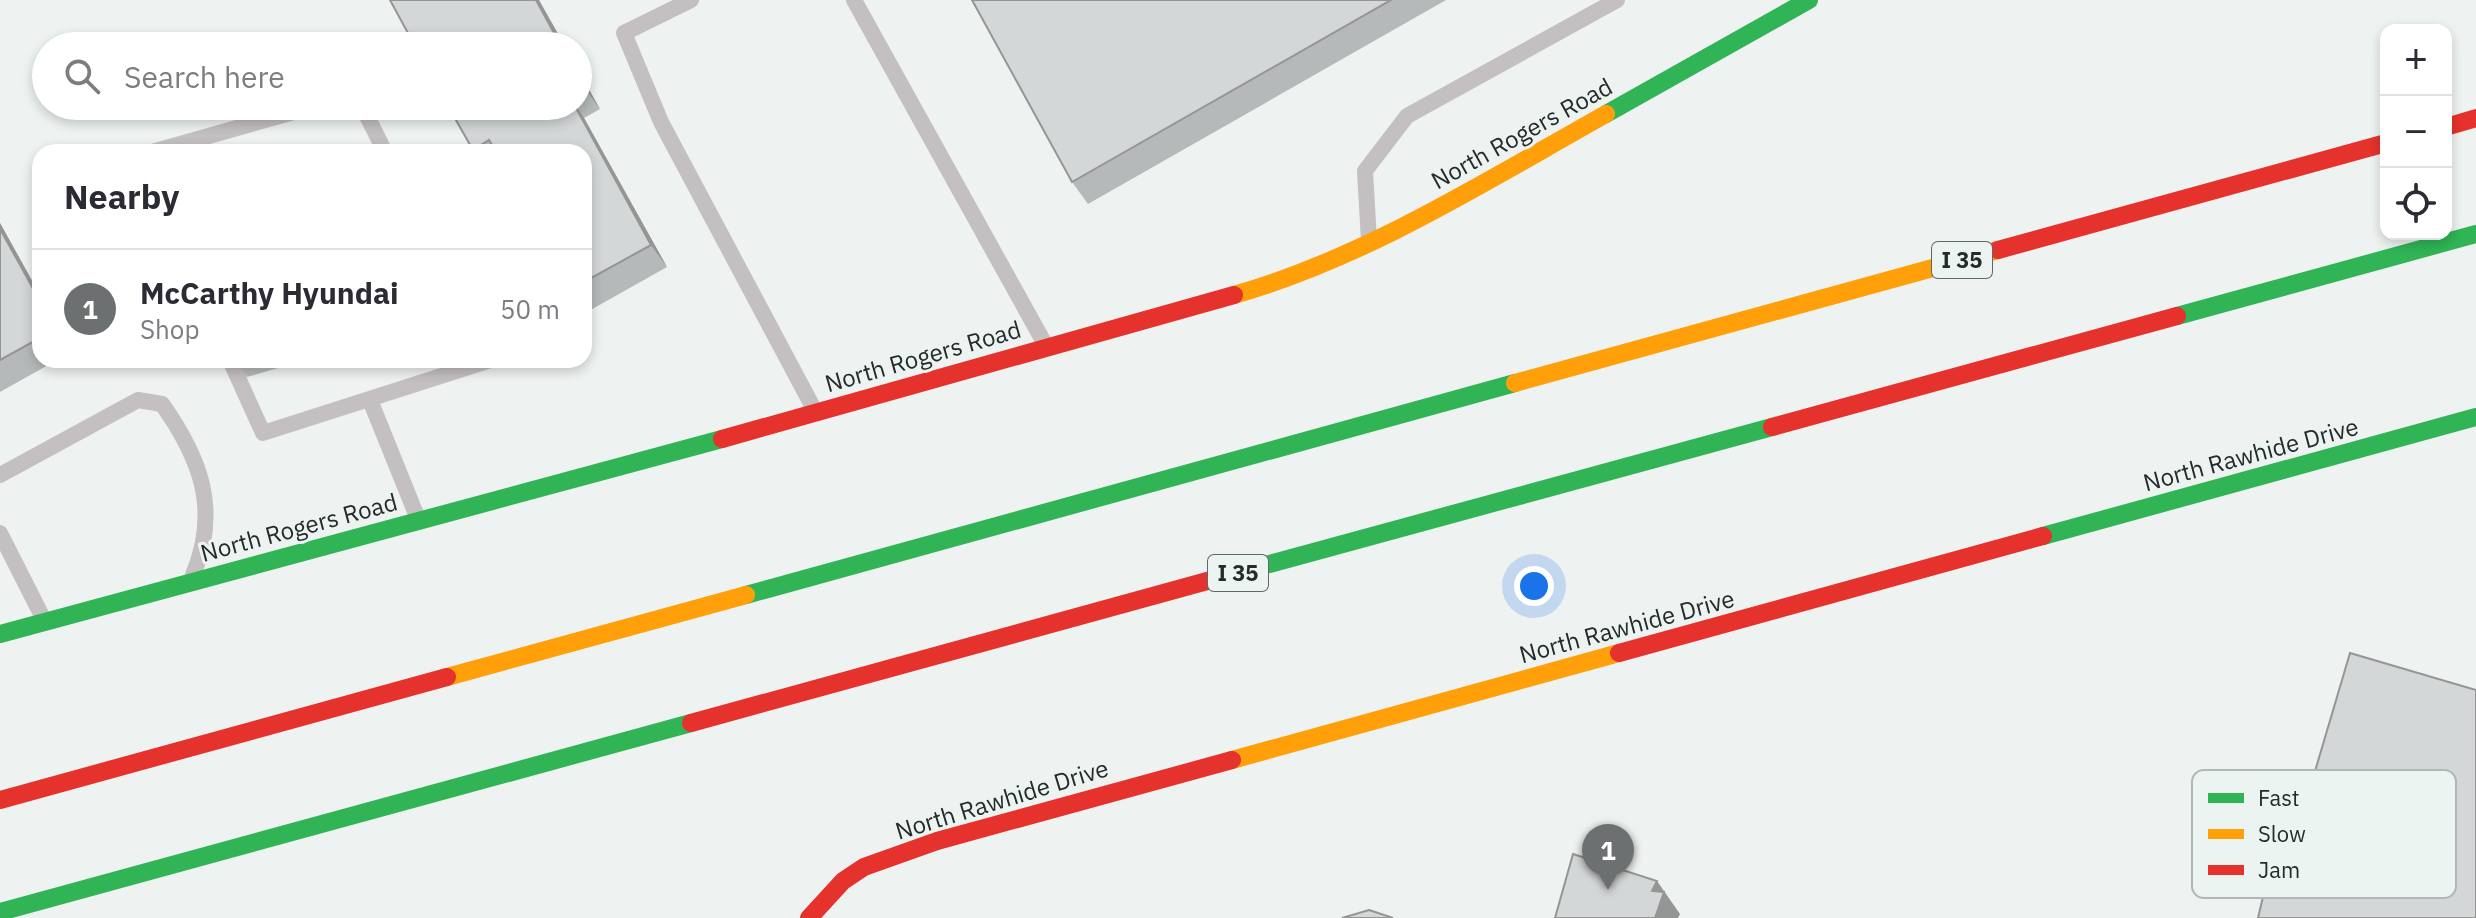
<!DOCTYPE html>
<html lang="en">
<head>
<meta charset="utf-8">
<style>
  body { margin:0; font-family:"IBM Plex Sans",sans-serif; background:#f2f2f3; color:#2b2b33 }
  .controls { position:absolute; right:24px; top:24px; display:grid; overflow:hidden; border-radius:16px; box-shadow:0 4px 12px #0003 }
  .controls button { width:72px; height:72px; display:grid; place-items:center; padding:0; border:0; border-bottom:2px solid #e1e1e2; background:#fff; color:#2b2b33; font:40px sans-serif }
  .you { position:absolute; left:1534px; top:586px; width:28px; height:28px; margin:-20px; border:6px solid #fff; border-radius:50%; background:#1a73e8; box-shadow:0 0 0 12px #1a73e833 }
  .badge { display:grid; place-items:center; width:52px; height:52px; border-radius:50%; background:#6d7070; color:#fff; font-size:26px; font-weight:700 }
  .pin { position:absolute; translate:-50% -66px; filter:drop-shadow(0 2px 4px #0008) }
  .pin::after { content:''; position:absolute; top:42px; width:28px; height:24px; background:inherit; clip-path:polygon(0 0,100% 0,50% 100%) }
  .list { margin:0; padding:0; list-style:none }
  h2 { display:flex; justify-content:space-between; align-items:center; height:104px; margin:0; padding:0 32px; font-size:34px }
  h2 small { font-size:26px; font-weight:400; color:#7c7c81 }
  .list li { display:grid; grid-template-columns:52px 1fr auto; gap:24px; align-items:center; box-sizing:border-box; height:120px; padding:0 32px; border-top:2px solid #e1e1e2 }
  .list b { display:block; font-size:30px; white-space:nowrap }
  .list p { margin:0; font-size:26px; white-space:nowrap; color:#7c7c81 }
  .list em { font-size:26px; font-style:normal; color:#7c7c81 }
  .icon { flex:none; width:44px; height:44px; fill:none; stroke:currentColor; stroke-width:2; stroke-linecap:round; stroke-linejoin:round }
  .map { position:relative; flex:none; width:2476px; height:918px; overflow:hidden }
  .search { position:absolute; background:#fff; box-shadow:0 4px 12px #0003; left:32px; top:32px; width:560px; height:88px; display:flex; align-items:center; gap:20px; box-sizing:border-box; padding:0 28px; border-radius:44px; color:#7c7c81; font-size:30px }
  .panel { position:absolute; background:#fff; box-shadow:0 4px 12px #0003; left:32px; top:144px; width:560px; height:224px; border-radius:24px }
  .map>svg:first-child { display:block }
</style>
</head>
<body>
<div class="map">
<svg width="2476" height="918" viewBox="0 0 2476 918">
  <rect width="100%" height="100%" fill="#eef2f1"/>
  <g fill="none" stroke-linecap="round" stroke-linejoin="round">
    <!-- lane -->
    <path stroke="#c4bfc1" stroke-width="16" d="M691 0 624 33 661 122 815 411
      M854 0 1046 346
      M362 106 385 152
      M152 152 315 106
      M1369 241 1365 171 1407 116 1617 0
      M230 360 263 433 491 360
      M370 400 418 519
      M0 475 138 400 162 404C201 459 220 510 193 575
      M0 533 44 620"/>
    <!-- fast -->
    <path stroke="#30b455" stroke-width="18" d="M1606 114 1809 0
      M2177 316 2476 234
      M2043 536 2476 417
      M1229 575 1772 427
      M746 595 1515 383
      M0 634 722 439
      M0 912 691 723"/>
    <!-- slow -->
    <path stroke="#ff9f0a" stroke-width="18" d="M1234 295C1367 257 1486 181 1606 114
      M1515 383 1998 250
      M447 677 746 595
      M1232 760 1619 653"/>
    <!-- jam -->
    <path stroke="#e5322d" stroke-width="18" d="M2446 127 2476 118
      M1998 250 2386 143
      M1772 427 2177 316
      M722 439 1234 295
      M1619 653 2043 536
      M691 723 1229 575
      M0 800 447 677
      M809 918 843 881 864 867 937 841 1232 760"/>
  </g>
  <!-- wall -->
  <path fill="#b6b9b9" d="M972 0H1446L1088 204 1072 182Z
    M578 70 600 109 584 118 667 267 587 312 584 307V152H474L448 106H578Z
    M0 223 40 295V360H57L0 392Z
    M235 360H306L247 377Z
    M2476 690 2304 865 2311 838 2300 822Z"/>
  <!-- shaded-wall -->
  <path fill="#949696" d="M536 0H539L565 46H561Z
    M578 70 600 109 584 87 578 76Z
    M575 106H576L584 118 667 267 651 245Z
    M0 223 40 295V301L0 229Z
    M1657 881 1680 914 1678 918H1655L1652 891Z"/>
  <!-- building -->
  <path fill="#d4d7d7" stroke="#949696" stroke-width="2" d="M390 0H536L561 46H415Z
    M972 0H1391L1072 182Z
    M578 76 584 87 578 90Z
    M448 106H575L651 245 584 282V152H496L489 140 473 150Z
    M0 229 40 301V338L0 360Z
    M2350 653 2476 690V918H2258L2266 884 2304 865 2314 827 2300 822Z
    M1573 854 1657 881 1652 891 1664 892 1655 918H1555Z
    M1369 910 1393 918H1342Z"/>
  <g text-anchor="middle" stroke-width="6" stroke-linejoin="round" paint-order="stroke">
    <!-- shield labels -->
    <g fill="#ecf4f2" stroke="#626766" stroke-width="2">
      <rect x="1932" y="242" width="60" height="36" rx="6"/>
      <rect x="1208" y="555" width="60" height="36" rx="6"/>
    </g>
    <g font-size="22" font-weight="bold" fill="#272a2a">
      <text x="1962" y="268">I 35</text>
      <text x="1238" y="581">I 35</text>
    </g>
    <!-- street labels -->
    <g font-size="24" fill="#272a2a" stroke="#ecf4f2">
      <text transform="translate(1522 134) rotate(-29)" y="8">North Rogers Road</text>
      <text transform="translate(923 357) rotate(-16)" y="8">North Rogers Road</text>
      <text transform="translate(2251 455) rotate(-15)" y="8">North Rawhide Drive</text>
      <text transform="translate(299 528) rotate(-15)" y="8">North Rogers Road</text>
      <text transform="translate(1627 627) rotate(-15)" y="8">North Rawhide Drive</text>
      <text transform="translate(1002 800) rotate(-17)" y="8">North Rawhide Drive</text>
    </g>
  </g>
  <!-- legend -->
  <rect x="2192" y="770" width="264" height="128" rx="12" fill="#ecf4f2" stroke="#b1b7b6" stroke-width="2"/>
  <rect x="2208" y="793" width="36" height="10" fill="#30b455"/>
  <rect x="2208" y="829" width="36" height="10" fill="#ff9f0a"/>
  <rect x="2208" y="865" width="36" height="10" fill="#e5322d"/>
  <g font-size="22" fill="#272a2a">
    <text x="2258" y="806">Fast</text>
    <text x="2258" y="842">Slow</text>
    <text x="2258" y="878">Jam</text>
  </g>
</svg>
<div class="controls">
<button>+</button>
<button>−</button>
<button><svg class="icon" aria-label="locate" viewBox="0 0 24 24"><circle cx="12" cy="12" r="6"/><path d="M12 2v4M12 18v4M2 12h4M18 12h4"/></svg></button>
</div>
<div class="you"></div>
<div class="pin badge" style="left:1608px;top:890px">1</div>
<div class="search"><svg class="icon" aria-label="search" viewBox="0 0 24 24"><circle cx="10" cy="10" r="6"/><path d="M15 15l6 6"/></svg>Search here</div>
<section class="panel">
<h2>Nearby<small></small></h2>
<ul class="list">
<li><span class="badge">1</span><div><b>McCarthy Hyundai</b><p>Shop</p></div><em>50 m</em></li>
</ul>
</section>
</div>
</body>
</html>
